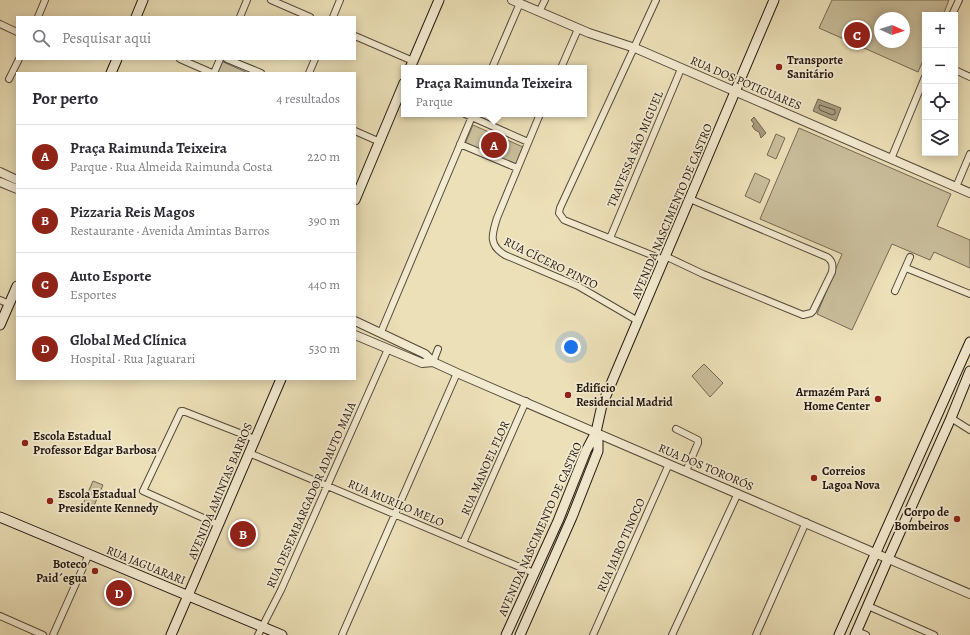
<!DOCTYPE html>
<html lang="pt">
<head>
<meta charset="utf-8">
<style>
  body { margin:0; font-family:Alegreya,serif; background:#f2f2f3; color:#2b2b33 }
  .controls { position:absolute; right:12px; top:12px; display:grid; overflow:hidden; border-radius:0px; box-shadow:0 2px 10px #0003 }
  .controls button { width:36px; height:36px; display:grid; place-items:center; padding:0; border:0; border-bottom:1px solid #e1e1e2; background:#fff; color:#2b2b33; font:20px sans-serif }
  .compass { position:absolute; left:874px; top:12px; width:36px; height:36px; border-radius:50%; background:#fff; box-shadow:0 2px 10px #0003; rotate:93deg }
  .you { position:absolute; left:571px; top:347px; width:14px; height:14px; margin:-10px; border:3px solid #fff; border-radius:50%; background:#1a73e8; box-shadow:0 0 0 6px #1a73e833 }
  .badge { display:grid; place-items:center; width:26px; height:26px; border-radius:50%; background:#8f2418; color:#fff; font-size:13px; font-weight:700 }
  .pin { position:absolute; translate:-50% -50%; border:2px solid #fff; box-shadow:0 1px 4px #0006 }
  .popup { position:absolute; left:401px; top:65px; width:186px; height:52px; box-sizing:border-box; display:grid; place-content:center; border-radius:0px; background:#fff; filter:drop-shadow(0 1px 3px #0005); font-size:13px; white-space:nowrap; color:#7c7c81 }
  .popup b { font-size:15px; color:#2b2b33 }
  .popup::after { content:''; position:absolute; left:50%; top:100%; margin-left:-8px; border:8px solid transparent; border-top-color:#fff }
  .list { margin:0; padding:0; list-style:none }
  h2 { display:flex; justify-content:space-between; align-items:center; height:52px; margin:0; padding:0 16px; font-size:17px }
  h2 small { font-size:13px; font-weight:400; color:#7c7c81 }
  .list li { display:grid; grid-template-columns:26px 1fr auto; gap:12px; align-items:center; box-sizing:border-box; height:64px; padding:0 16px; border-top:1px solid #e1e1e2 }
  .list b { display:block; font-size:15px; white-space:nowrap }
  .list p { margin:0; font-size:13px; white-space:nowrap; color:#7c7c81 }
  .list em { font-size:13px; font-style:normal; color:#7c7c81 }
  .icon { flex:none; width:22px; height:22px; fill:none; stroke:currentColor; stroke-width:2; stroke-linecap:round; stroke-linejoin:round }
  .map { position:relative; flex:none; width:970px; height:635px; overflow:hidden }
  .search { position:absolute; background:#fff; box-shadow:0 2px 10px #0003; left:16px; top:16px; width:340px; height:44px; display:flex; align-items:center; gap:10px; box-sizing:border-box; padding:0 14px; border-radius:0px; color:#7c7c81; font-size:15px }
  .panel { position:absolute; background:#fff; box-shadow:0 2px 10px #0003; left:16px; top:72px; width:340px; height:308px; border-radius:0px }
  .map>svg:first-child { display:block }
</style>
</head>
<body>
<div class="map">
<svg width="970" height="635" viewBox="0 0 970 635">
  <rect width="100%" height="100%" fill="#ece0b8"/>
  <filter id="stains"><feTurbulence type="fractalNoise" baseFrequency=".005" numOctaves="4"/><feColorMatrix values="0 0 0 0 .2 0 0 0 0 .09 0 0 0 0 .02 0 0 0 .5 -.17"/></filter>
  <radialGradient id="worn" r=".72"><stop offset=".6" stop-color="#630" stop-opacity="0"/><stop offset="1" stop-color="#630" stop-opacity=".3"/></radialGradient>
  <!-- green -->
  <path fill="#c9be9b" stroke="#756a55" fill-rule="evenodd" d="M832 0H949L943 15H925V56L918 72 819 28ZM880 18H904V42H880Z
    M221 61 248 73H216Z
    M473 125 523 147 515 167 465 144Z
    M799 128 951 194 937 226 970 240V268L934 252 930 260 892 244 852 330 817 314 842 254 760 219Z
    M776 134 785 138 776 159 767 155Z
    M755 173 770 180 760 203 745 196Z
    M704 364 723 383 710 397 692 376Z
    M93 481 103 485 93 508 83 504Z"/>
  <!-- water -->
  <path fill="#a79c7f" stroke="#716752" d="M818 99 841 108 836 121 813 111Z
    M754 117 766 133 761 138 759 132 755 130 752 126 754 124 751 120Z"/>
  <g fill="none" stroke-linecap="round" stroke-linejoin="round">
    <!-- shore -->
    <path stroke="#645a47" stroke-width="1" d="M820 105 835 110V114L832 115 820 110 819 108Z"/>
    <!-- minor casing -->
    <g stroke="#544939" stroke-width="8">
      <path id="minor" d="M271 0 310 17
        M656 0 560 208 559 213 564 220 664 260
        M539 12 545 0
        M952 15 959 0
        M38 17 45 0
        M240 17 247 0
        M333 17 340 0
        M0 24 17 32
        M355 36 413 61
        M180 59 212 73
        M227 59 261 73
        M492 68 520 3
        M561 68 578 29
        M955 70 970 77
        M214 73 220 59
        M309 73 315 59
        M9 79 19 59
        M465 114 528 142
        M540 114 497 218C492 234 488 245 505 255L578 286 638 321
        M355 131 380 142
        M460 144 517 168
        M891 159 925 77
        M956 187 970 154
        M610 238 681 69
        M665 256 703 274 803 315 811 313 813 311 832 272C833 266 833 261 827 257L690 199
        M906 268 970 294
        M895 291 910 257
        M0 300 9 304
        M381 332 473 114
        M433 362 438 349
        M951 418 970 430
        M676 429 698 440V443L686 471
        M249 453 534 573
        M219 525 143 491 181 411H183L255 439
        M463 543 526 401
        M868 606 934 635
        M0 616 43 635
        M857 631 866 635
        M53 635 89 554
        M258 635 281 590 388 349
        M342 635 457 373
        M593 635 669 464
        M672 635 738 493
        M756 635 806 522"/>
    </g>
    <!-- tertiary casing -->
    <g stroke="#544939" stroke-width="10">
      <path id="tertiary" d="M512 0 589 33 635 48 970 193
        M0 172 17 180
        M0 182 17 189
        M355 321 425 354 433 362 457 373 970 594
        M355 335 422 363 433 362"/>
    </g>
    <!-- secondary casing -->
    <g stroke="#21170f" stroke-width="11">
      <path id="secondary" d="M136 17 143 0
        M410 68 439 0
        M111 73 117 59
        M355 200 404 83
        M0 325 17 286
        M0 517 282 635
        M171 635 281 379
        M506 635 558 521 586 451 596 432
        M520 635 572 517 598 451V441L596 432 602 405 774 0
        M839 635 970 342
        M855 635 888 559 951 418 970 371"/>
    </g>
    <!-- minor -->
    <use href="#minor" stroke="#f3ebd1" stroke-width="6"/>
    <!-- tertiary -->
    <use href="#tertiary" stroke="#f3ebd1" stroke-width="8"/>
    <!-- secondary -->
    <use href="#secondary" stroke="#f3ebd1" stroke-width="9"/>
  </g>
  <!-- markers -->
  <g fill="#8f2418" stroke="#f3ebd1" stroke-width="1.5">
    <circle cx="779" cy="67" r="4"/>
    <circle cx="568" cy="395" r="4"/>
    <circle cx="878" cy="399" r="4"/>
    <circle cx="25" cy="443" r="4"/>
    <circle cx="814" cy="478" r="4"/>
    <circle cx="50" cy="501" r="4"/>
    <circle cx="957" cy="519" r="4"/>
    <circle cx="95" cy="571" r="4"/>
  </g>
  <g text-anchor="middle" stroke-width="3.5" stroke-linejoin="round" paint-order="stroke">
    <!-- poi labels -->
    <g font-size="12" font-weight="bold" fill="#21170f" stroke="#f3ebd1" text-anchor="start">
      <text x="787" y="64">Transporte<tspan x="787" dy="14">Sanitário</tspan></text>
      <text x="576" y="392">Edifício<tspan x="576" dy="14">Residencial Madrid</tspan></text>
      <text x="870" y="396" text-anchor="end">Armazém Pará<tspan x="870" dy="14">Home Center</tspan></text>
      <text x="33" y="440">Escola Estadual<tspan x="33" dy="14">Professor Edgar Barbosa</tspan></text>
      <text x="822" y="475">Correios<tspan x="822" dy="14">Lagoa Nova</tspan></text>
      <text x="58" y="498">Escola Estadual<tspan x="58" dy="14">Presidente Kennedy</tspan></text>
      <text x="949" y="516" text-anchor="end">Corpo de<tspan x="949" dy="14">Bombeiros</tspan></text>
      <text x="87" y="568" text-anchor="end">Boteco<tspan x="87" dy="14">Paid´egua</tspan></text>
    </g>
    <!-- street labels -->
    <g font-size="12" fill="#21170f" stroke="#f3ebd1">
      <text transform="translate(746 83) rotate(23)" y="4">RUA DOS POTIGUARES</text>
      <text transform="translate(635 149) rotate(-67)" y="4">TRAVESSA SÃO MIGUEL</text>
      <text transform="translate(672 211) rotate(-67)" y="4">AVENIDA NASCIMENTO DE CASTRO</text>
      <text transform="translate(551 263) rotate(26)" y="4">RUA CÍCERO PINTO</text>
      <text transform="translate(706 467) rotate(23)" y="4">RUA DOS TORORÓS</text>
      <text transform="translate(485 468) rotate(-66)" y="4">RUA MANOEL FLOR</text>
      <text transform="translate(220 491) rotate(-67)" y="4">AVENIDA AMINTAS BARROS</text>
      <text transform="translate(311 495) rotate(-66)" y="4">RUA DESEMBARGADOR ADAUTO MAIA</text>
      <text transform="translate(396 503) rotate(23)" y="4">RUA MURILO MELO</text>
      <text transform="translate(540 529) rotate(-66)" y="4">AVENIDA NASCIMENTO DE CASTRO</text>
      <text transform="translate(621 545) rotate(-66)" y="4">RUA JAIRO TINOCO</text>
      <text transform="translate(146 565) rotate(22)" y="4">RUA JAGUARARI</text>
    </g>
  </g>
  <rect width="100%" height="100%" filter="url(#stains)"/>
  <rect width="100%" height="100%" fill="url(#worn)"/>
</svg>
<div class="controls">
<button>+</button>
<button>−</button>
<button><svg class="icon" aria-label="locate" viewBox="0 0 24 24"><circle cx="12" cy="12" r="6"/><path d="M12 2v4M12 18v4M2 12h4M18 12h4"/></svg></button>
<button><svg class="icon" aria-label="layers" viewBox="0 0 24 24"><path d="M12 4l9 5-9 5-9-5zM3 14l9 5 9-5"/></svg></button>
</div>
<svg class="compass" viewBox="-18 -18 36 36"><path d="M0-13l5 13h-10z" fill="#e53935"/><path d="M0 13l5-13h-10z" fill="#7c7c81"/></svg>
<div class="you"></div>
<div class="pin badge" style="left:494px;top:145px">A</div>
<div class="popup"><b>Praça Raimunda Teixeira</b>Parque</div>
<div class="pin badge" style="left:243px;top:534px">B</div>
<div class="pin badge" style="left:857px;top:35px">C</div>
<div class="pin badge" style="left:119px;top:593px">D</div>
<div class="search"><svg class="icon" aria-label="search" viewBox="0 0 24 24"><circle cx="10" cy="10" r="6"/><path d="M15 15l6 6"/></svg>Pesquisar aqui</div>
<section class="panel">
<h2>Por perto<small>4 resultados</small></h2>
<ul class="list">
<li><span class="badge">A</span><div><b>Praça Raimunda Teixeira</b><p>Parque · Rua Almeida Raimunda Costa</p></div><em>220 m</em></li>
<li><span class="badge">B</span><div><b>Pizzaria Reis Magos</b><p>Restaurante · Avenida Amintas Barros</p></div><em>390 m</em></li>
<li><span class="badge">C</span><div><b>Auto Esporte</b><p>Esportes</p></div><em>440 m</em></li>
<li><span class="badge">D</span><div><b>Global Med Clínica</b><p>Hospital · Rua Jaguarari</p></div><em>530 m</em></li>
</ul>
</section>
</div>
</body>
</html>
